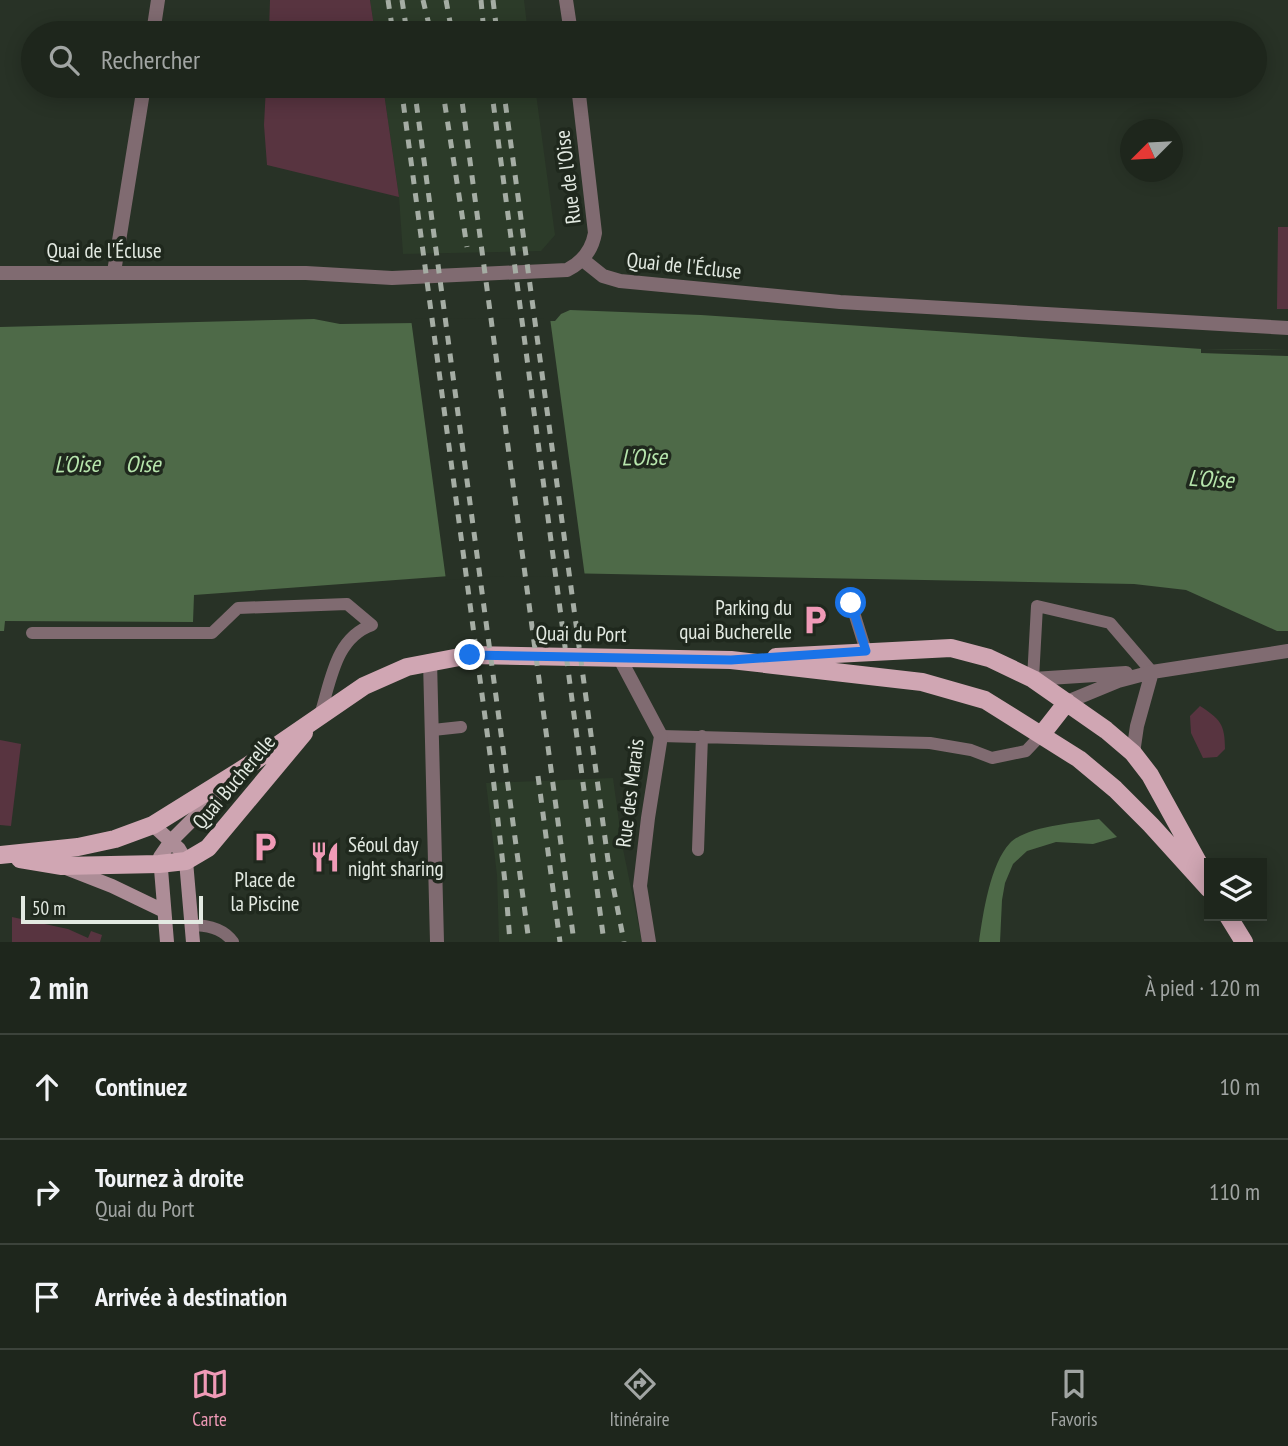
<!DOCTYPE html>
<html lang="fr">
<head>
<meta charset="utf-8">
<style>
  body { margin:0; font-family:"PT Sans Narrow",sans-serif; background:#262e25; color:#f1f3f6 }
  .controls { position:absolute; right:21px; bottom:21px; display:grid; overflow:hidden; border-radius:0px; box-shadow:0 4px 18px #0003 }
  .controls button { width:63px; height:63px; display:grid; place-items:center; padding:0; border:0; border-bottom:2px solid #3c433b; background:#1e261c; color:#f1f3f6; font:35px sans-serif }
  .compass { position:absolute; left:1120px; top:119px; width:63px; height:63px; border-radius:50%; background:#1e261c; box-shadow:0 4px 18px #0003; rotate:246deg }
  .scale { position:absolute; left:21px; bottom:18px; width:182px; box-sizing:border-box; padding-left:7px; border:4px solid #e3eae2; border-top:0; font-size:19px; line-height:24px; white-space:nowrap; color:#e3eae2; -webkit-text-stroke:5px #1f281d; paint-order:stroke }
  .stop { position:absolute; width:21px; height:21px; margin:-16px; border:5px solid #1a73e8; border-radius:50%; background:#fff }
  .stop.end { background:#1a73e8; border-color:#fff; box-shadow:0 2px 7px #0008 }
  .list { margin:0; padding:0; list-style:none }
  h2 { display:flex; justify-content:space-between; align-items:center; height:91px; margin:0; padding:0 28px; font-size:30px }
  h2 small { font-size:23px; font-weight:400; color:#a1a5a3 }
  .list li { display:grid; grid-template-columns:46px 1fr auto; gap:21px; align-items:center; box-sizing:border-box; height:105px; padding:0 28px; border-top:2px solid #3c433b }
  .list b { display:block; font-size:26px; white-space:nowrap }
  .list p { margin:0; font-size:23px; white-space:nowrap; color:#a1a5a3 }
  .list em { font-size:23px; font-style:normal; color:#a1a5a3 }
  .icon { flex:none; width:38px; height:38px; fill:none; stroke:currentColor; stroke-width:2; stroke-linecap:round; stroke-linejoin:round }
  .map { position:relative; flex:none; width:1288px; height:942px; overflow:hidden }
  .search { position:absolute; background:#1e261c; box-shadow:0 4px 18px #0003; left:21px; right:21px; top:21px; height:77px; display:flex; align-items:center; gap:18px; box-sizing:border-box; padding:0 24px; border-radius:38px; color:#a1a5a3; font-size:26px }
  .sheet { height:406px; background:#1e261c }
  nav { display:flex; justify-content:space-around; align-items:center; box-sizing:border-box; height:98px; border-top:2px solid #3c433b; background:#1e261c; font-size:19px; color:#a1a5a3 }
  nav a { display:grid; justify-items:center; gap:4px }
  nav .on { color:#f09ab7 }
  .map>svg:first-child { display:block }
</style>
</head>
<body>
<div class="map">
<svg width="1288" height="942" viewBox="0 0 1288 942">
  <rect width="100%" height="100%" fill="#283226"/>
  <!-- built -->
  <path fill="#2c3b29" d="M370 0H524L528 33H375Z
    M383 86H535L555 235 541 251 403 254 399 197Z
    M613 778 622 844 642 942H499L497 875 486 783Z"/>
  <!-- green -->
  <path fill="#583440" d="M270 0H370L375 33H269Z
    M266 86H383L399 197 267 165 264 125Z
    M1278 227H1288V309H1277Z
    M1200 706C1220 719 1225 724 1225 749L1217 757 1203 758 1191 733 1190 716Z
    M0 740 21 744 11 826 0 825Z
    M12 917 68 929 88 938 91 931 102 935 100 942H12Z"/>
  <!-- water -->
  <path fill="#4e6a48" d="M570 310 701 315 1202 349 1288 350V631H1277L1186 590 1134 584 504 572 194 595 193 622 5 621 4 631H0V327L314 319 340 324 555 321 561 314Z
    M1099 819 1117 837 1093 844 1056 842 1027 851 1013 864 1005 883 1002 900 1000 942H979C983 914 990 864 1010 843 1027 826 1075 823 1099 819Z"/>
  <!-- pier -->
  <path fill="#283226" d="M550 318 585 577 504 576 446 580 411 319Z
    M1201 349 1288 350V356L1201 353Z"/>
  <g fill="none" stroke-linecap="round" stroke-linejoin="round">
    <!-- lane -->
    <path stroke="#806b71" stroke-width="12" d="M851 603 866 651
      M32 633H212L238 608 347 604 372 625C335 638 331 681 320 715
      M1033 679 1037 606 1110 623 1152 672
      M433 730 461 727
      M661 736 930 743 971 750 992 758 1026 751 1042 734
      M698 850 702 736
      M191 925C207 925 224 929 233 942"/>
    <!-- street -->
    <path stroke="#806b71" stroke-width="14" d="M566 0 571 33
      M153 33 158 0
      M583 260 603 276 620 281 840 302 1288 328
      M114 272 144 86
      M0 273H306L392 278 567 270C583 262 592 250 595 233L578 86
      M619 657 661 736 648 818 640 886 649 942
      M430 661 437 942
      M1033 679 1126 673
      M1067 702 1118 681 1152 672 1288 651
      M1133 753 1137 726 1152 672"/>
    <!-- secondary -->
    <path stroke="#ad8d97" stroke-width="14" d="M153 825 179 849 186 861 193 942
      M66 868 112 886 164 911
      M167 942 160 857 171 841 229 783"/>
    <!-- primary -->
    <path stroke="#d0a6b3" stroke-width="18" d="M776 657 951 648 989 658 1033 679 1106 730 1133 753 1150 775 1203 871
      M1042 734 1067 702
      M0 855 78 847 115 839 153 825 246 767 364 686 407 667 470 655 731 660 922 682 985 700 1079 759 1115 789 1151 825 1209 889
      M20 859 62 866 159 864 186 861 208 848 304 733
      M1228 916 1244 942"/>
    <!-- rail -->
    <path stroke="#a5ada4" stroke-width="5" stroke-dasharray="9 9" stroke-linecap="butt" d="M388 0 393 33
      M402 0 407 33
      M423 0 431 33
      M446 0 452 33
      M481 0 484 33
      M493 0 497 33
      M401 86 493 777 506 891 510 942
      M414 86 529 942
      M442 86 467 247
      M460 86 574 942
      M491 86 604 942
      M503 86 608 860 624 942
      M538 776 560 942"/>
  </g>
  <g fill="none" stroke-linecap="round" stroke-linejoin="round">
    <!-- route -->
    <path stroke="#1a73e8" stroke-width="9" d="M470 655 731 660 866 651 851 603"/>
  </g>
  <!-- icons -->
  <defs>
    <g id="parking-bare" transform="scale(2.415)"><path d="M-3.5-5.5H1a3.5 3.5 0 0 1 0 7H-1V5.5H-3.5ZM-1-3.4V-.6H.8a1.4 1.4 0 0 0 0-2.8Z" fill="#f09ab7" stroke="#1f281d" stroke-width="2.5" paint-order="stroke"/></g>
    <g id="restaurant-bare" transform="scale(2.415)"><path d="M-5-6h1v4h1v-4h1v4h1v-4h1v5L-1.5 .5V6h-2V.5L-5-1ZM5-6V6H3V1.5H1.5Q1.5-4 5-6Z" fill="#f09ab7" stroke="#1f281d" stroke-width="2.5" paint-order="stroke"/></g>
  </defs>
  <g fill-rule="evenodd">
    <use href="#parking-bare" x="815" y="620"/>
    <use href="#parking-bare" x="265" y="847"/>
    <use href="#restaurant-bare" x="325" y="857"/>
  </g>
  <g text-anchor="middle" stroke-width="7" stroke-linejoin="round" paint-order="stroke">
    <!-- street labels -->
    <g font-size="21" fill="#e3eae2" stroke="#1f281d">
      <text transform="translate(568 177) rotate(-97)" y="7">Rue de l'Oise</text>
      <text x="104" y="258">Quai de l'Écluse</text>
      <text transform="translate(684 266) rotate(6)" y="7">Quai de l'Écluse</text>
      <text transform="translate(581 634) rotate(1)" y="7">Quai du Port</text>
      <text transform="translate(234 782) rotate(-50)" y="7">Quai Bucherelle</text>
      <text transform="translate(630 793) rotate(-83)" y="7">Rue des Marais</text>
    </g>
    <!-- poi labels -->
    <g font-size="21" fill="#e3eae2" stroke="#1f281d" text-anchor="end">
      <text x="792" y="615">Parking du<tspan x="792" dy="24">quai Bucherelle</tspan></text>
      <text x="348" y="852" text-anchor="start">Séoul day<tspan x="348" dy="24">night sharing</tspan></text>
      <text x="265" y="887" text-anchor="middle">Place de<tspan x="265" dy="24">la Piscine</tspan></text>
    </g>
    <!-- water labels -->
    <g font-size="23" font-style="italic" fill="#b7e6ad" stroke="#1f281d">
      <text transform="translate(644 457) rotate(-1)" y="8">L'Oise</text>
      <text transform="translate(77 464) rotate(-1)" y="8">L'Oise</text>
      <text x="143" y="472">Oise</text>
      <text transform="translate(1211 479) rotate(3)" y="8">L'Oise</text>
    </g>
  </g>
</svg>
<div class="controls">
<button><svg class="icon" aria-label="layers" viewBox="0 0 24 24"><path d="M12 4l9 5-9 5-9-5zM3 14l9 5 9-5"/></svg></button>
</div>
<svg class="compass" viewBox="-18 -18 36 36"><path d="M0-13l5 13h-10z" fill="#e53935"/><path d="M0 13l5-13h-10z" fill="#a1a5a3"/></svg>
<div class="scale">50 m</div>
<div class="stop" style="left:851px;top:603px"></div>
<div class="stop end" style="left:470px;top:655px"></div>
<div class="search"><svg class="icon" aria-label="search" viewBox="0 0 24 24"><circle cx="10" cy="10" r="6"/><path d="M15 15l6 6"/></svg>Rechercher</div>
</div>
<section class="sheet">
<h2>2 min<small>À pied · 120 m</small></h2>
<ul class="list">
<li><svg class="icon" aria-label="ahead" viewBox="0 0 24 24"><path d="M12 20V5M6 11l6-6 6 6"/></svg><div><b>Continuez</b></div><em>10 m</em></li>
<li><svg class="icon" aria-label="right" viewBox="0 0 24 24"><path d="M7 20v-9h11M14 6l5 5-5 5"/></svg><div><b>Tournez à droite</b><p>Quai du Port</p></div><em>110 m</em></li>
<li><svg class="icon" aria-label="arrive" viewBox="0 0 24 24"><path d="M6 21V4h12l-3 4 3 4H6"/></svg><div><b>Arrivée à destination</b></div></li>
</ul>
</section>
<nav>
<a class="on"><svg class="icon" aria-label="map" viewBox="0 0 24 24"><path d="M3 6l6-2 6 2 6-2v14l-6 2-6-2-6 2zM9 4v14M15 6v14"/></svg>Carte</a>
<a><svg class="icon" aria-label="directions" viewBox="0 0 24 24"><path d="M12 3l9 9-9 9-9-9zM9 14v-3h6M13 9l2 2-2 2"/></svg>Itinéraire</a>
<a><svg class="icon" aria-label="saved" viewBox="0 0 24 24"><path d="M7 4h10v16l-5-4-5 4z"/></svg>Favoris</a>
</nav>
</body>
</html>
